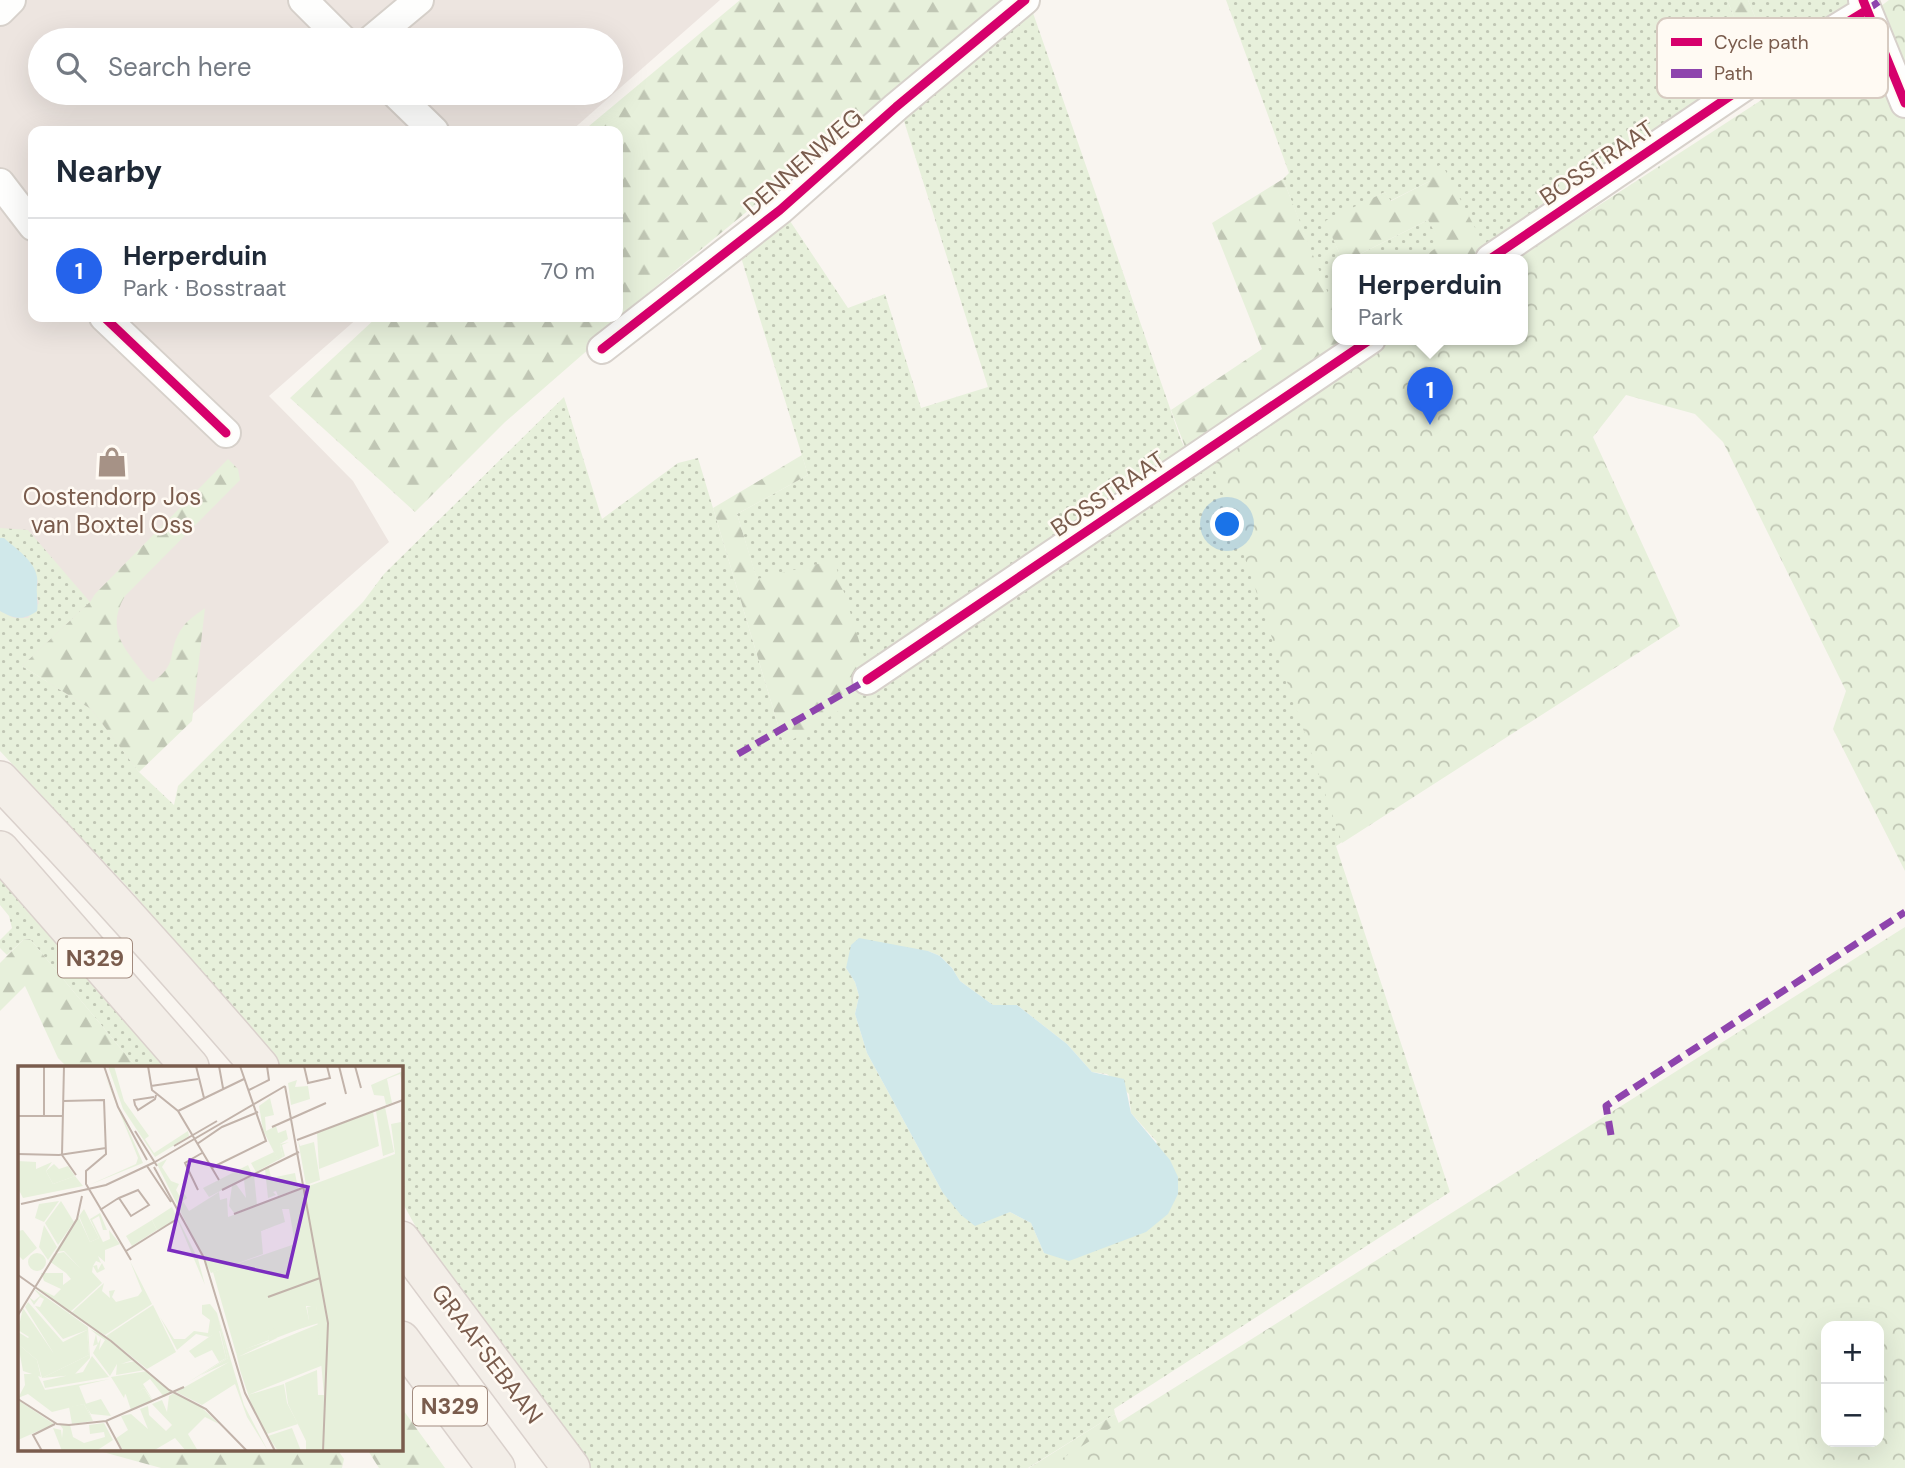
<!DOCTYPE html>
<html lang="en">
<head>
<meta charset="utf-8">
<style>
  body { margin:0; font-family:"DM Sans",sans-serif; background:#f2f2f3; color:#1f2937 }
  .controls { position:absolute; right:21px; bottom:21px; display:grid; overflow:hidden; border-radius:14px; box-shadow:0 7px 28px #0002 }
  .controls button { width:63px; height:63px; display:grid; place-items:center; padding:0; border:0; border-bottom:2px solid #e0e1e3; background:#fff; color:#1f2937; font:35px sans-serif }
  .you { position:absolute; left:1228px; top:525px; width:24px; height:24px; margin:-18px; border:5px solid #fff; border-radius:50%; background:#1a73e8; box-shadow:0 0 0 10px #1a73e833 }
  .badge { display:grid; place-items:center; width:46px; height:46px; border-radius:50%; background:#2563eb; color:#fff; font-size:23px; font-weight:700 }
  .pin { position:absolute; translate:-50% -58px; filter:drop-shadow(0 2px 4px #0008) }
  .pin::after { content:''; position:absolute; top:37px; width:24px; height:21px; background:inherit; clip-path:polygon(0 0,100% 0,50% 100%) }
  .popup { position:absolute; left:1332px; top:254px; width:196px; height:91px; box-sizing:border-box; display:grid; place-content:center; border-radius:14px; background:#fff; filter:drop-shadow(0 2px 5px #0005); font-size:23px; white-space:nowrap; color:#747a83 }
  .popup b { font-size:26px; color:#1f2937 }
  .popup::after { content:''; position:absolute; left:50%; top:100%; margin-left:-14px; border:14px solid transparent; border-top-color:#fff }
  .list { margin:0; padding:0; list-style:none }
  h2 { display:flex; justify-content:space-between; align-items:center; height:91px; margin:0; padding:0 28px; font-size:30px }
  h2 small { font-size:23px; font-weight:400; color:#747a83 }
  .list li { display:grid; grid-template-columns:46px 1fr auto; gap:21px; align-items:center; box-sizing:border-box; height:105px; padding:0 28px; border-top:2px solid #e0e1e3 }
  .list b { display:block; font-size:26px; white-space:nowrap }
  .list p { margin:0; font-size:23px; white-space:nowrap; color:#747a83 }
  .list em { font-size:23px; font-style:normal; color:#747a83 }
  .icon { flex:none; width:38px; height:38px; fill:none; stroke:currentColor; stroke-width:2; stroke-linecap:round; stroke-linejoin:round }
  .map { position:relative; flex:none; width:1905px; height:1468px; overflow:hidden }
  .search { position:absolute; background:#fff; box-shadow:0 7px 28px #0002; left:28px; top:28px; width:595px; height:77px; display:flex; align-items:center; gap:18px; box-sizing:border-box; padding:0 24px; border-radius:38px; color:#747a83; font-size:26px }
  .panel { position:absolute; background:#fff; box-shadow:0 7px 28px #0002; left:28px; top:126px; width:595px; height:196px; border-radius:14px }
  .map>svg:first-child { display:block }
</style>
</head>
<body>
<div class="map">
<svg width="1905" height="1468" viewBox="0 0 1905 1468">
  <defs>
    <pattern id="grass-dots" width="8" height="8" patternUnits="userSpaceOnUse" patternTransform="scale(1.75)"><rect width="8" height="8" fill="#e7f0db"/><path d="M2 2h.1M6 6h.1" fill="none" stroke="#c0c6b4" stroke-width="1.8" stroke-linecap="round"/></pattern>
    <pattern id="forest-firs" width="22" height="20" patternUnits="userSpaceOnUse" patternTransform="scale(1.75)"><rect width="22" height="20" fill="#e7f0db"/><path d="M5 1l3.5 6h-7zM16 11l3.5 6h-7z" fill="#c0c6b4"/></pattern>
    <pattern id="park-crowns" width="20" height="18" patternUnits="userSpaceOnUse" patternTransform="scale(1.75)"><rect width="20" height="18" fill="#e7f0db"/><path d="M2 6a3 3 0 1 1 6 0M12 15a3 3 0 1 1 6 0" fill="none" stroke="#c0c6b4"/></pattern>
  </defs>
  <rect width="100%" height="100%" fill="#f9f5f0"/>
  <!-- industrial -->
  <path fill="#ede5e0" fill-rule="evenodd" d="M0 0H720L571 131H33V317H359L269 396 353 481 389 542 120 777 30 659 0 688ZM40 40H611V93H40Z"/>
  <!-- grass -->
  <path fill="url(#grass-dots)" fill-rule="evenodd" d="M1226 0H1727L1757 71 1487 251 1430 181 1390 201 1385 192 1326 222 1342 259H1337L1336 316 1283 179 1289 173Z
    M1748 0H1853L1855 6 1773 60Z
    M1032 10 1181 440 1187 452 868 667 757 580 737 514 808 475 740 254 786 215 848 308 885 294 921 408 988 387 903 118Z
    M1428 220 1442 244 1421 259H1350Z
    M1389 339H1514L1485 750 1336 846 1450 1192 1114 1409 1115 1414 1028 1468H584L440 1271 401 1200V1067H276L135 895 0 751V611L14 618H28L39 603 36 592 38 581 4 538H0V528L28 530 90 602 22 666 91 709 139 772 174 805 178 786 363 602 384 574 564 397 602 519 678 463 698 458 784 745ZM928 951 940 956 952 968 960 981 993 1005H1017L1067 1044 1092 1072 1107 1074 1129 1094 1131 1113 1157 1142 1044 1253 1031 1223 1010 1212 995 1216 943 1193 867 1053 855 1014 859 996 855 982 846 968Z
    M0 872 165 1064 166 1067H136L30 939 23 940 7 955 0 948V940L12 928 9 916 0 905Z"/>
  <!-- forest -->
  <path fill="url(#forest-firs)" d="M740 0H1004L637 302 598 341 505 422 415 512 290 398 377 317H618V131H583Z
    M1727 0H1748L1773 60 1757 71Z
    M1442 164 1487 251 1475 259H1421L1441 244 1428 220 1350 259H1342L1325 221 1385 192 1391 201 1430 181 1426 172Z
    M1283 179 1337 316V339H1355L1187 452 1171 410 1262 349 1212 223Z
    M802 455 808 475 737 514 757 579 834 560 874 689 784 745 713 508Z
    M228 459 238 469 240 480 125 596C104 632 127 650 147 678L153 682C178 663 167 657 178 635 184 622 194 616 205 608L192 721 139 772 91 709 22 666 90 602 95 594Z
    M30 939 136 1067H67L58 1058 25 986 0 1011V963L23 940Z
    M401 1407 445 1468H379L367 1449H401Z
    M1115 1414 1137 1468H1029Z
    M92 1449H337L344 1459 342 1468H161Z"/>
  <!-- park -->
  <path fill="url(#park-crowns)" fill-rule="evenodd" d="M1889 0H1905V871L1833 729 1846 691 1723 442 1695 414 1626 395 1593 437 1680 626 1342 843 1210 456 1391 339H1523V259H1516L1882 22 1877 9Z
    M1905 927V1468H1047ZM1826 1326H1879V1442H1826Z"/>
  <!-- water -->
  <path fill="#d0e8ea" d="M0 538H4C15 548 35 561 37 577 38 583 36 588 37 594 37 601 38 605 37 611 23 621 14 619 0 611Z
    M859 938 928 951 940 956 952 968 960 981 993 1005H1017L1067 1044 1092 1072 1124 1079 1131 1113 1170 1160 1178 1177V1194L1168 1214 1146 1232 1069 1261 1044 1253 1031 1223 1010 1212 975 1226 961 1215 943 1193 867 1053 855 1014 859 996 855 982 846 968 851 945Z"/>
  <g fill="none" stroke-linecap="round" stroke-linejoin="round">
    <!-- minor casing -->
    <g stroke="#d7d1cb" stroke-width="32">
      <path id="minor" d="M303 0 343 40
        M1863 0 1905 103
        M0 11 11 0
        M371 40 419 0
        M395 93 434 131
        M0 183 33 226
        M1490 259 1767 71 1867 10
        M104 317 226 433
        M602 349 780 210 896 107 1025 0
        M867 680 1371 339"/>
    </g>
    <!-- major casing -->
    <g stroke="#dad1cc" stroke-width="40">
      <path id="major" d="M0 780C89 873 176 969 260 1067
        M0 850 190 1067
        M401 1240 571 1468
        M401 1340 496 1468"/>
    </g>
    <!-- minor -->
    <use href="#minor" stroke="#fefefd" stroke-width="28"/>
    <!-- major -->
    <use href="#major" stroke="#f3eee8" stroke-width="37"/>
    <!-- quiet -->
    <path stroke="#8e44ad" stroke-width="7" stroke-dasharray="14 7" stroke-linecap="butt" d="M1867 10 1881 0
      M738 754 867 680
      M1611 1135 1606 1106 1905 912"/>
    <!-- cycleway casing -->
    <g stroke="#fffaf3" stroke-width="13">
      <path id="cycleway" d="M1863 0 1905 103
        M1490 259 1767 71 1867 10
        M104 317 226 433
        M602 349 780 210 896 107 1025 0
        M867 680 1371 339"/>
    </g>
    <!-- cycleway -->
    <use href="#cycleway" stroke="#d6006c" stroke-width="9"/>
  </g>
  <!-- icons -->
  <defs>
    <g id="shop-bare" transform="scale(2.415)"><path d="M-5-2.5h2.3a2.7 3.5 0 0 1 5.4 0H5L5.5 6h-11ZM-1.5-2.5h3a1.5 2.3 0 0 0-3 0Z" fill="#a69286" stroke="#fffaf3" stroke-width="2.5" paint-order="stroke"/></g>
  </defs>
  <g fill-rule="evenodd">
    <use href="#shop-bare" x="112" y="462"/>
  </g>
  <g text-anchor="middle" stroke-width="5" stroke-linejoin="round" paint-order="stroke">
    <!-- shield labels -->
    <g fill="#fffaf3" stroke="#a28b7f" stroke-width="2">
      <rect x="58" y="938.5" width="74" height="39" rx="5"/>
      <rect x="413" y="1386.5" width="74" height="39" rx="5"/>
    </g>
    <g font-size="23" font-weight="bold" fill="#7a5c4d">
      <text x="95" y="966">N329</text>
      <text x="450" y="1414">N329</text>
    </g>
    <!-- street labels -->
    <g font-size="24" fill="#7a5c4d" stroke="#fffaf3">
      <text transform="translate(803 162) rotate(-41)" y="8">DENNENWEG</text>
      <text transform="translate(1597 163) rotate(-34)" y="8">BOSSTRAAT</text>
      <text transform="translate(1108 494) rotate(-34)" y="8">BOSSTRAAT</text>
      <text transform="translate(487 1354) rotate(53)" y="8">GRAAFSEBAAN</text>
    </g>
    <!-- poi labels -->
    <g font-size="24" fill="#7a5c4d" stroke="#fffaf3">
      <text x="112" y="505">Oostendorp Jos<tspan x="112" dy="28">van Boxtel Oss</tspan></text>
    </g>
  </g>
  <!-- overview -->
  <g transform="translate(18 1066)">
    <rect width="385" height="385" fill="#f9f5f0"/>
    <path d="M90 0H96L106 35 131 70 127 73 136 87 170 65 171 70 137 91 105 43ZM85 5 125 97 71 119 118 98 120 92ZM385 5V21L382 8 369 13 374 37 368 39 366 30 356 29 353 19ZM279 14 277 21 290 20 292 33 273 39 270 17ZM252 32 256 49 247 51 248 65 258 60 260 67 268 64 270 73 262 78 265 91 260 94 245 64 241 40ZM367 41 376 86 365 90 358 45ZM355 46 361 80 301 103 299 67ZM149 93 144 101 153 115 161 118 158 124 161 129 166 127 169 132 165 135 171 145 201 126 202 134 209 132 210 151 242 139 253 161 243 165 245 188 193 207 139 98ZM36 98 41 103 50 100 57 110 35 118 28 105ZM251 102 253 112 277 107 280 123 260 130 258 125 255 126 258 129 250 132 247 103ZM236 109 239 139 216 147 211 140 214 120 218 118 228 132 226 114ZM66 143 81 172 72 176 61 150ZM134 154 139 164 114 180 108 170ZM10 236 45 276 69 264 71 289 24 312 19 294 0 278V266L10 272 11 271 0 264 5 242 36 288 7 241ZM298 239 301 257 258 270 259 272 220 291 308 255V298L230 329 266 318 269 337 280 358 249 368 259 385 247 368 233 337 222 304 218 286 251 275 249 263 256 260 259 268 262 258 284 250 291 255 289 241ZM199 247 226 339 250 385 229 351 217 318 184 339 158 326 211 296 183 309 210 292ZM201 264 208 292 201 296 194 284 177 292 171 285ZM116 311 112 330 126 322 135 336 113 344 103 314ZM156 327 182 340 201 358 187 351 170 368 180 385H168L157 372 135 385H106L97 373 110 364 103 350 113 348 130 363 122 343 130 340 131 349 148 365 154 359 134 338 144 334 149 346 151 330ZM83 333 93 350 73 348 67 338ZM66 338 75 355 54 358 51 341ZM86 357 95 374 78 385H44L35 362 43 364 44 372 45 363 42 359H52L55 371 66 377 87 371 86 366 72 368 71 359Z" fill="#e7f0db"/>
    <path d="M246 65 260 93 265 91 262 78 271 76 264 79 267 90 238 106 233 97 256 86ZM280 74 282 80 296 76 302 114 288 119ZM34 96 28 105 35 118 57 110 65 120 5 132 0 122H18V103ZM230 99 234 108 191 131 185 122ZM41 135 26 156 17 152 21 138ZM43 135 56 156 40 179 27 157ZM154 141 180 193 187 219 160 155 139 164 134 154ZM82 147 89 164H85L81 150 74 154 85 176 92 173 91 164 102 178 87 184V196L80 190 83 197 78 195 75 200 79 199 80 204 84 197 87 203 79 207 75 200 74 206 84 217 51 247 16 220 36 230 43 223 26 215 23 207H45V219L53 213 48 207 31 195 36 188 46 186 63 203 46 185 37 186 60 150 72 176 81 172 72 153ZM26 159 39 181 30 194 21 181ZM5 164 19 182 5 194 0 189V165ZM10 196a9 9 0 1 1 18 0a9 9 0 1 1-18 0ZM112 195 134 238 87 269 52 248 86 217 84 225 92 232 91 225 97 224 94 231 98 236 120 230 124 225ZM15 222 70 261 72 292 56 309 24 312 71 289 69 264 45 273 17 240 22 241 26 233 22 231 16 239 11 231 16 235 22 230ZM192 238 199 247 210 292 169 317 208 292 202 265 191 271 178 268 159 284 142 251 156 273H167L176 265 190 267 192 254 184 248V239ZM135 239 158 286 129 303 88 270ZM72 263 87 271 115 294 103 298 117 295 127 304 98 309 99 298 92 310 75 287 83 272 81 284 87 274 78 268 80 278 75 280 78 268ZM0 278 19 294 23 311 5 305ZM74 290 91 311 27 322 25 315 65 306ZM129 305 153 326 146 331 132 313 125 318 136 336 126 322 112 331 107 328 106 332 93 311ZM6 308H19L27 324 92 313 61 320 75 355 66 338 34 346 10 328 0 332 7 319ZM0 334 36 358 0 374Z" fill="#e7f0db"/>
    <path d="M383 56 385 385H288V375L270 338 267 317 299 304 300 329H306L298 240H288L292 259 258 272 256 262 250 263 251 274 218 287 195 206 277 178 271 143H264L267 156 243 165 240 139 377 88 373 58ZM274 362 283 385H260L250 370Z" fill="#e7f0db"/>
    <path d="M0 95 18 96V122L1 123Z" fill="#e7f0db"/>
    <path fill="none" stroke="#c2b3aa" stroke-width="2" d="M26 0V50M46 0 44 89 58 109M86 0 100 41 129 94M130 0 134 24 160 45 201 114M178 0 186 32M201 0 205 22M286 0 290 17 312 12 309 0M321 0 328 28M337 0 343 22M133 20 180 13M267 20 310 257 305 385M231 24 251 14 249 0M136 31 116 34 117 39 120 44 137 33 138 29M46 35 86 34 88 88 68 105V118L113 194M160 45 226 13M0 50H45M254 61 308 37M117 65 139 100M279 74 385 34M179 78 204 61 240 46M156 80 199 55M0 88 41 89 88 82M137 96 267 20M129 100 153 136M136 101 186 192 227 327 257 385M193 102 248 75 222 0M180 124 167 97 184 87M204 124 281 86M3 138 88 119 137 96M82 144 99 133 101 132 120 124 131 139 113 150 101 132M216 148 287 121M108 185 159 153M0 209 93 275 151 324 188 343 229 385M250 231 302 212M0 249 59 153 64 130M0 333 39 358 51 359 88 355 166 321M88 355 104 385M24 385 15 369 37 358"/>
    <path fill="#7b2cbf" fill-opacity="0.15" stroke="#7b2cbf" stroke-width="3.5" d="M172 94 290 121 269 211 151 184Z"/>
    <rect width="385" height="385" fill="none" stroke="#7a5c4d" stroke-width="3.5"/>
  </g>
  <!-- legend -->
  <rect x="1657" y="18" width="231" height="80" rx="10" fill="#fffaf3" stroke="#d7cbc1" stroke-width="2"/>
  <rect x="1671" y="38" width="31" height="8" fill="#d6006c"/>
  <rect x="1671" y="69" width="31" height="9" fill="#8e44ad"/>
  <g font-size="19" fill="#7a5c4d">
    <text x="1714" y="49">Cycle path</text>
    <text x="1714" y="80">Path</text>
  </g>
</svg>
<div class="controls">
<button>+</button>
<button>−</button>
</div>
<div class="you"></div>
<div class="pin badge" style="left:1430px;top:425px">1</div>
<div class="popup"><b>Herperduin</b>Park</div>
<div class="search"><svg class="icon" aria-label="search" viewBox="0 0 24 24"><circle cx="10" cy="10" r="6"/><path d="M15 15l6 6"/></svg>Search here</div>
<section class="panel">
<h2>Nearby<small></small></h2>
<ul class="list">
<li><span class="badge">1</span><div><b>Herperduin</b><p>Park · Bosstraat</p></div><em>70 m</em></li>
</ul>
</section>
</div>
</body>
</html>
